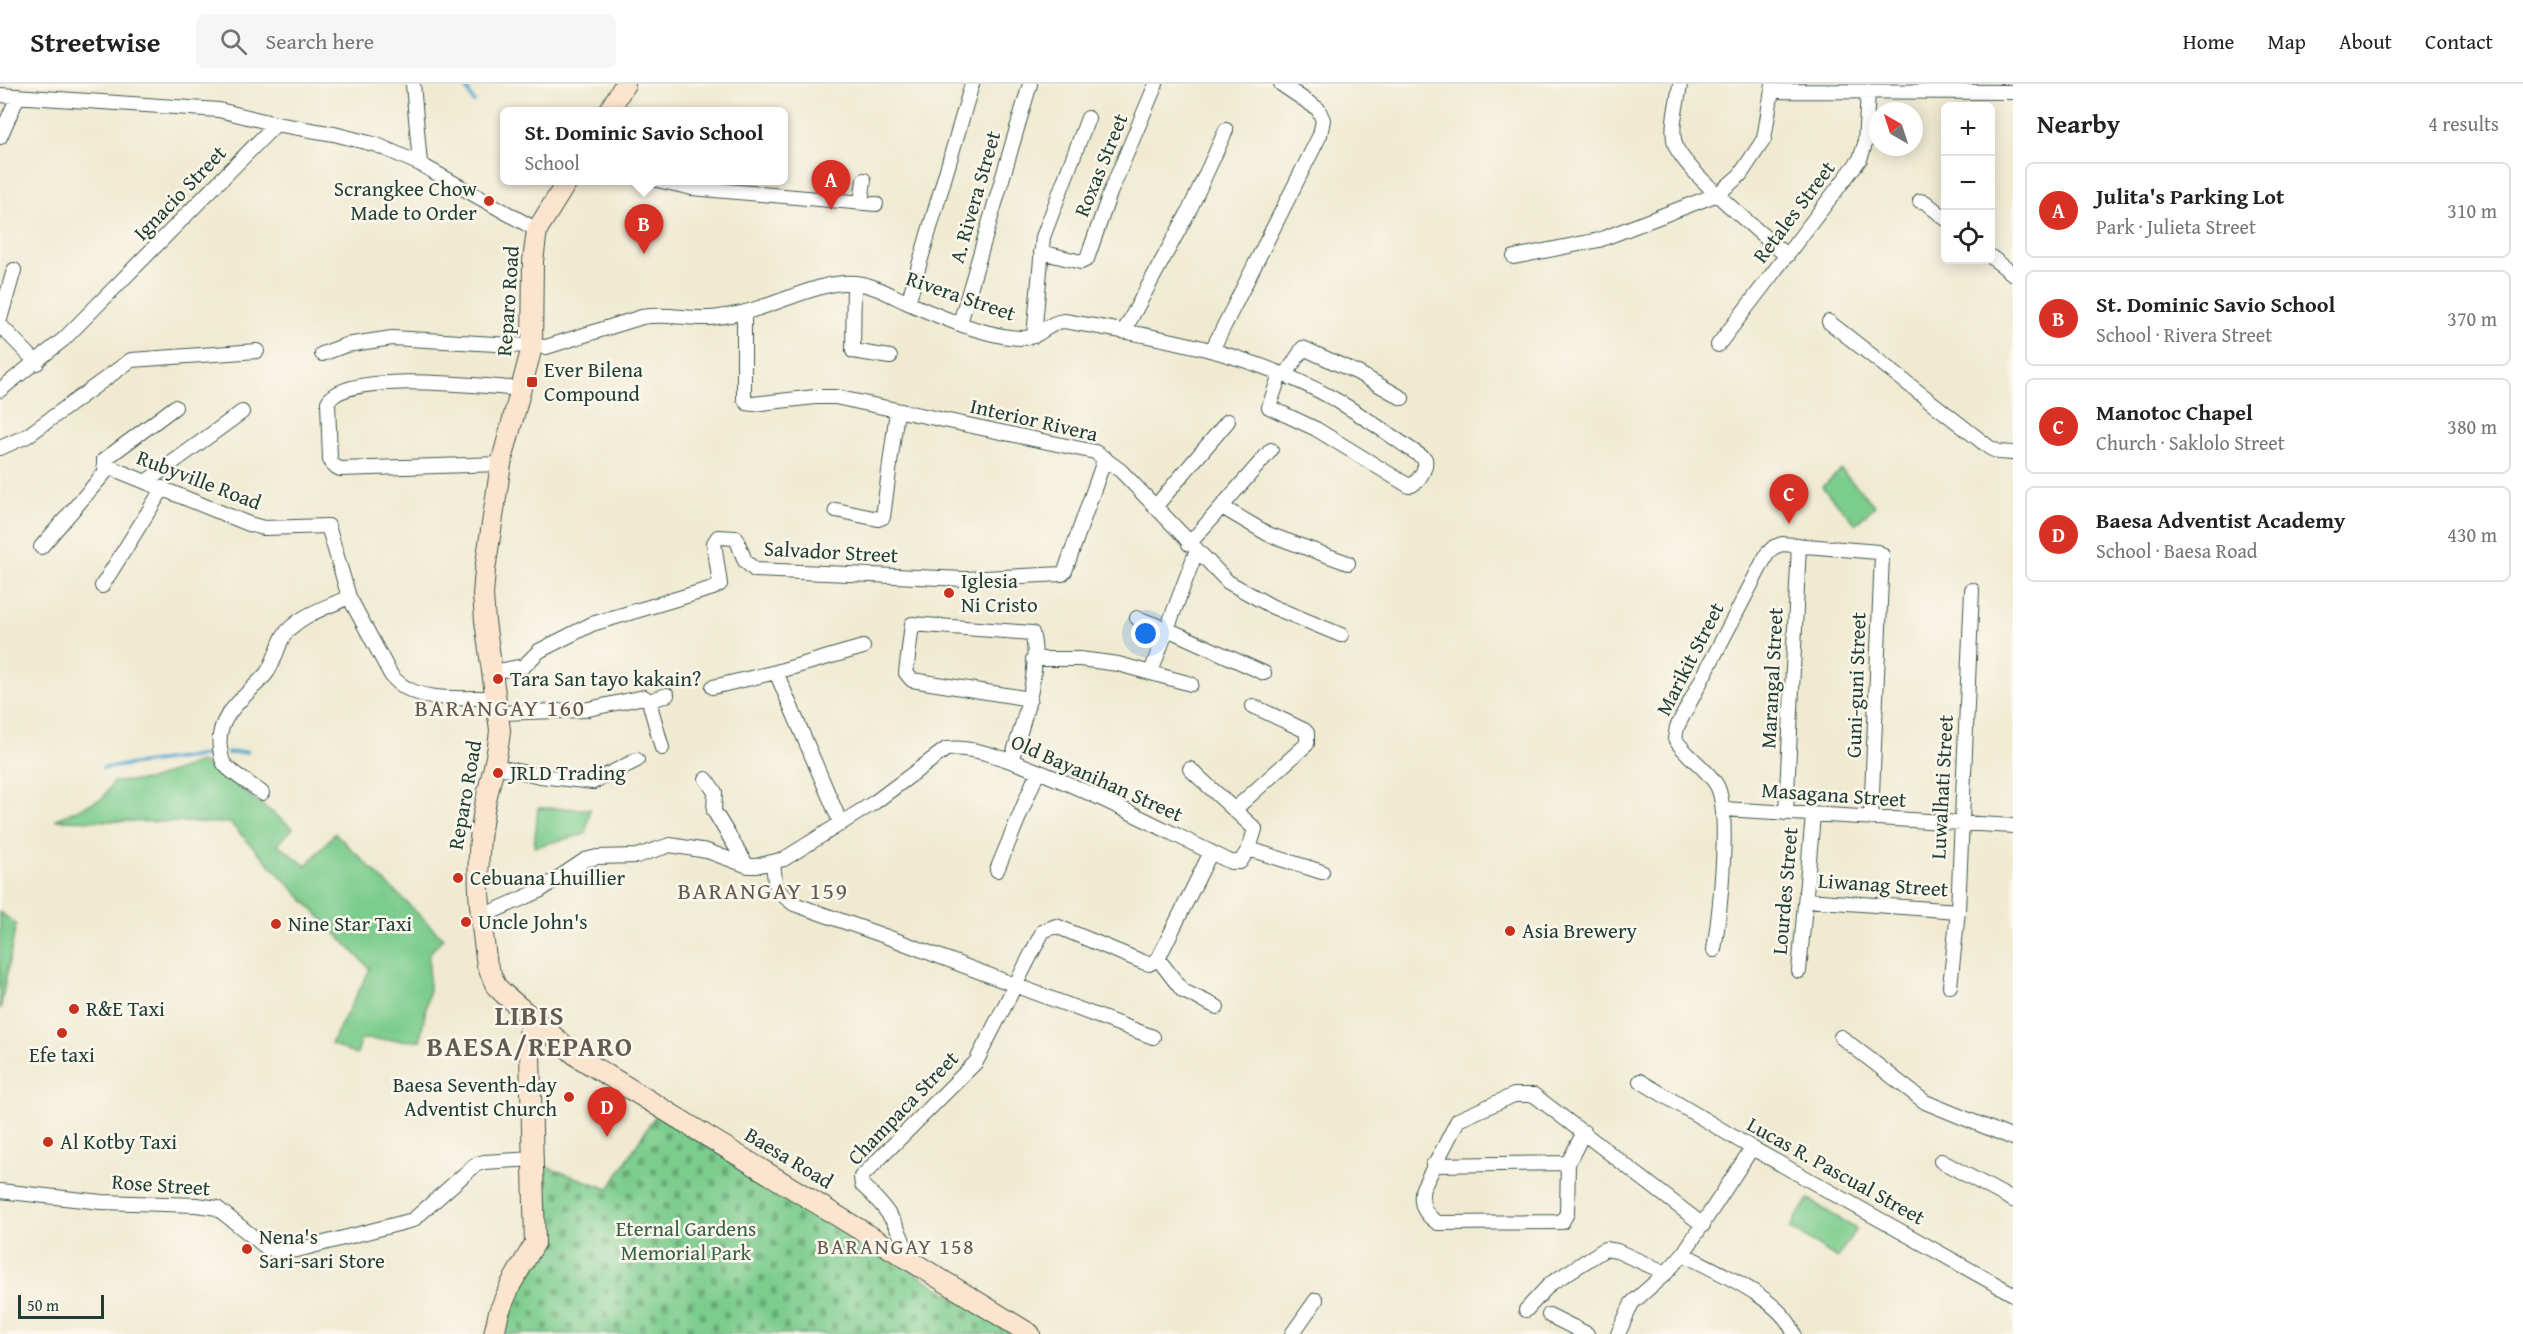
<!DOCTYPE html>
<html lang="en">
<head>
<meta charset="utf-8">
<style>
  body { margin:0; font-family:"Gentium Book Plus",serif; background:#f6f6f6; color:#222 }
  .controls { position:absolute; right:18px; top:18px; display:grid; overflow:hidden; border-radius:9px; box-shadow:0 3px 15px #0003 }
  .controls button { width:54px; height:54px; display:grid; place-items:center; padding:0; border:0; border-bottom:2px solid #e0e0e0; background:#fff; color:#222; font:30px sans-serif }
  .compass { position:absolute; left:1869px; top:18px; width:54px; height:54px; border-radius:50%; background:#fff; box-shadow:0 3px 15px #0003; rotate:321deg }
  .scale { position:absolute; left:18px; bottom:15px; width:86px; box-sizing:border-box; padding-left:6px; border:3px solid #1f3d34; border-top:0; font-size:16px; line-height:21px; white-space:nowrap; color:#1f3d34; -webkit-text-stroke:4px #fbf7ec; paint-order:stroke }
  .you { position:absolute; left:1146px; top:550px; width:21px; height:21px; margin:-15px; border:4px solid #fff; border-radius:50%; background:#1a73e8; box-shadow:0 0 0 9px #1a73e833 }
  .badge { display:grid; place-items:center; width:39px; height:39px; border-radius:50%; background:#d93025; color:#fff; font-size:20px; font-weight:700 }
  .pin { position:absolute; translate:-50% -50px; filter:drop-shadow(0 2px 3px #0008) }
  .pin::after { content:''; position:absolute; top:32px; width:21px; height:18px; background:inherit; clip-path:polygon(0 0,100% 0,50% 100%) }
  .popup { position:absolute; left:500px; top:23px; width:288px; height:78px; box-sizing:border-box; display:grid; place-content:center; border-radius:9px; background:#fff; filter:drop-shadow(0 2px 4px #0005); font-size:20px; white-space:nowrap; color:#767676 }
  .popup b { font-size:22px; color:#222 }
  .popup::after { content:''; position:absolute; left:50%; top:100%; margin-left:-12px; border:12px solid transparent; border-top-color:#fff }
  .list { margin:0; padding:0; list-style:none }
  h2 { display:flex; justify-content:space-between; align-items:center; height:78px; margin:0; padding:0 24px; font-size:26px }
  h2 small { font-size:20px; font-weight:400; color:#767676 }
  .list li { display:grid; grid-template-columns:39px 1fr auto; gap:18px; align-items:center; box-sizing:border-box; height:96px; margin:0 12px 12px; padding:0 12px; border:2px solid #e0e0e0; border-radius:9px }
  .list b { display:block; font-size:22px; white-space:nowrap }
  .list p { margin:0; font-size:20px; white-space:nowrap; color:#767676 }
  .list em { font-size:20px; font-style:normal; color:#767676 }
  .icon { flex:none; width:33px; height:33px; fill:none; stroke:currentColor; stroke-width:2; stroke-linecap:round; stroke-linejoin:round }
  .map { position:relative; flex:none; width:2013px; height:1250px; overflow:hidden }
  header { display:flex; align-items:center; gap:36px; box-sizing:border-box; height:84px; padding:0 30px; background:#fff; border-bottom:2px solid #e0e0e0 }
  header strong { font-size:28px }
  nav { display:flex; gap:33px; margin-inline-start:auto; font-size:21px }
  .search { width:420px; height:54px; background:#f6f6f6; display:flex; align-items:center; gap:15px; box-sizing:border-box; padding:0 21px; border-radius:9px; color:#767676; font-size:22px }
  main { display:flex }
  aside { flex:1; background:#fff }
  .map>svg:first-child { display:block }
</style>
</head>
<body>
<header>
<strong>Streetwise</strong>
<div class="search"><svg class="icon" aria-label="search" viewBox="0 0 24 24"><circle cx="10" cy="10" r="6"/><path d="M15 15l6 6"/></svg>Search here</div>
<nav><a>Home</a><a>Map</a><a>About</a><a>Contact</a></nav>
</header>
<main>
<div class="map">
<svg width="2013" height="1250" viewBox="0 0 2013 1250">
  <defs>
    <pattern id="cemetery-stones" width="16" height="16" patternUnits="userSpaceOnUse" patternTransform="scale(1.5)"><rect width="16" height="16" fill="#7ccc8d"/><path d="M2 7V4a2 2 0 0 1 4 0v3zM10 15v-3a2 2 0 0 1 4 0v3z" fill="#65a774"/></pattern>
  </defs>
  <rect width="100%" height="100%" fill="#fbf7ec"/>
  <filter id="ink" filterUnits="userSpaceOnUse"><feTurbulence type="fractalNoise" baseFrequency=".0167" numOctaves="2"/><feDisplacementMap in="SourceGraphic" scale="12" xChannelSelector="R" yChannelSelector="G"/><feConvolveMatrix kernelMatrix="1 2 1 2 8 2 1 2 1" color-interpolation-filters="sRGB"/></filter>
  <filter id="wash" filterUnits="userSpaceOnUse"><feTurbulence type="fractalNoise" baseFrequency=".008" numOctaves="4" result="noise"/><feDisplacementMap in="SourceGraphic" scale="24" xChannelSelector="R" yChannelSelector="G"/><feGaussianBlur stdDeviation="1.35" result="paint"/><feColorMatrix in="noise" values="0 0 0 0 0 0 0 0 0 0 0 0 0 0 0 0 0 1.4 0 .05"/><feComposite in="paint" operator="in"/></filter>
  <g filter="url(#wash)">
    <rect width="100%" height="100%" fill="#f0ead1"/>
    <!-- grass -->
    <path fill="#7ccc8d" stroke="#4e8460" stroke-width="1.5" d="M1841 386 1875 422 1856 440 1822 403Z
      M200 678 218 688 293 744 278 760 306 782 335 749 443 854 429 870V907L420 957 361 955 357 971 331 960 370 885 230 739 55 736 103 714 113 698 150 696Z
      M538 724 590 725 586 750 534 763Z
      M0 828 16 840 0 926Z
      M1808 1115 1856 1145 1837 1174 1790 1144Z"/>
    <!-- cemetery -->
    <path fill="url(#cemetery-stones)" stroke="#4e8460" stroke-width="1.5" d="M656 1030 1014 1250H500L503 1229 539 1161 535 1079 609 1105Z"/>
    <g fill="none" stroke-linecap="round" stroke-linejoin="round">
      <!-- stream -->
      <path stroke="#54a7cf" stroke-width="4" d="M464 0 474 18
        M228 669 247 668
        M103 684 208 671"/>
    </g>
  </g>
  <g filter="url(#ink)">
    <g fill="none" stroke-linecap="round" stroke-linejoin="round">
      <!-- street casing -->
      <g stroke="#3e574c" stroke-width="16">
        <path id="street" d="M413 0 420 80
          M1680 0C1678 18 1670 43 1675 60 1681 84 1765 153 1787 172
          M1772 7 2013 8
          M0 11 219 26 276 40 334 50 377 61 420 80 537 146
          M0 53 18 12
          M657 96 692 104 876 120
          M1920 117 1925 118 1946 135
          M861 118 864 96
          M1041 168 1081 178 1087 175 1110 109 1156 0
          M1990 172 2013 190
          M1514 173 1599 156 1718 110 1740 91 1764 55 1773 0
          M854 199 853 267 890 273
          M908 219 972 0
          M744 229V314L747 319 753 320 815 313H835L1095 368 1121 387 1228 498 1273 523 1341 551
          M0 235 14 186
          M1829 238 1990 364 1999 368 2013 369
          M960 239 1030 0
          M0 241 37 279
          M1124 247 1189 127 1226 46
          M1034 252 1043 153 1088 34
          M1718 261 1860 75 1865 60 1868 7
          M1212 266 1320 51 1323 36 1318 25 1281 0
          M322 270 346 261 392 254 546 263 642 233C665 229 687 235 710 234 720 233 731 231 741 229 776 222 820 196 855 199 874 201 889 210 906 218 938 232 988 254 1023 254 1040 254 1048 238 1064 237 1156 252 1251 268 1334 315 1366 333 1395 355 1425 375 1427 384 1418 400 1409 402L1316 345 1269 323 1280 290
          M1285 292 1303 264 1358 289 1402 314
          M0 306 64 255 276 40
          M175 323 104 376V381L249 440 264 444 328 442 349 513 391 591C414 621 462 613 496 614
          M0 364 27 352 131 276 257 267
          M501 380 340 385 333 381 330 376 328 318C346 285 487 303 522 305
          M147 397 242 328
          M1155 423 1228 337
          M1222 423 1268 450 1348 479
          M836 426 878 435 883 433 897 327
          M1189 460 1271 366
          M41 463 109 384
          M102 502 163 404
          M1137 534 1167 545 1264 589
          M1033 575H1080L1118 580 1191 600
          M493 588 524 582 539 567 592 540 713 504 720 500 714 459 718 453 736 454 745 477 755 486 964 495 1062 490 1065 487 1105 374
          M776 588 841 740
          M1151 588 1196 468
          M713 603 776 588 863 563
          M649 617 667 611
          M499 629 584 626 644 613 649 617 662 664
          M1011 677C1022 642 1042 586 1032 549L912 540 906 589 912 596 1030 615
          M494 682 540 692 593 698 637 676
          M706 695 715 708 714 727 746 780
          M262 709C251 700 235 692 225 681 221 676 221 670 220 664 215 631 247 612 266 590 274 580 277 564 283 553 296 532 328 523 349 513
          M1235 725 1307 660V649L1304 646 1253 622
          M1723 725 2013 742
          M1786 729 1799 461
          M1249 765 1322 788
          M773 778 775 798 779 808 794 820 893 855 1153 953
          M997 786 1038 687
          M1806 816 1958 827
          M480 833 539 807 585 776 597 773 637 772 670 761 707 767 748 782H756L784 775 875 718 946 665C971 662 999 673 1022 681 1094 708 1162 745 1231 778H1240L1249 765 1255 745 1190 685
          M1714 866C1719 834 1732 725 1716 700 1705 683 1686 672 1675 655L1677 643 1767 470 1774 463 1782 460 1878 468 1882 471 1871 734
          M1158 875 1183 907 1217 923
          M1799 887 1813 731
          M1950 902 1958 827 1972 506
          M1841 953 1925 1018 2013 1054
          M1640 997 1752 1064 2013 1210
          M1584 1048 1568 1079 1567 1129 1562 1138 1438 1139C1425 1131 1419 1120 1423 1104L1458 1036 1514 1011H1534L1703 1141
          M1941 1077 2013 1116
          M1433 1081 1568 1079
          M0 1107 101 1118 197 1121 217 1124 267 1164 279 1167 297 1166 413 1136 475 1081 484 1078 533 1075
          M899 1168 904 1160C896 1136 880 1117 862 1101L861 1093 976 978 1043 847 1056 842 1143 878 1149 880 1158 875 1211 768
          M1683 1170C1715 1187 1783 1215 1794 1250
          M1526 1226 1550 1200 1605 1165 1617 1167 1666 1189
          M1549 1231 1587 1250
          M1292 1250 1316 1216
          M1618 1250 1632 1219 1666 1189 1683 1170 1752 1064"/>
      </g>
      <!-- secondary casing -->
      <g stroke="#3e574c" stroke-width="22">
        <path id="secondary" d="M609 27 625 0
          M568 96 537 146 533 177 532 263 501 380 485 486 483 511 485 537 500 646C498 676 487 704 483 733 474 783 480 831 487 881L496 902 504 910 578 973 1030 1250
          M494 1250 499 1228 511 1200 535 1159 529 932"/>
      </g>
      <!-- street -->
      <use href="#street" stroke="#fff" stroke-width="14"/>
      <!-- secondary -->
      <use href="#secondary" stroke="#fce5cf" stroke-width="20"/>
    </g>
  </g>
  <!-- markers -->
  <g fill="#c8321e" stroke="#fbf7ec" stroke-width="2">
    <circle cx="489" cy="117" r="6"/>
    <rect x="526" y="292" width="12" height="12" rx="3"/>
    <circle cx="949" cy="509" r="6"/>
    <circle cx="498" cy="595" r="6"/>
    <circle cx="498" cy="689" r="6"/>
    <circle cx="458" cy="794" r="6"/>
    <circle cx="466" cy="838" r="6"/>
    <circle cx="276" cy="840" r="6"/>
    <circle cx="1510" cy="847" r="6"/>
    <circle cx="74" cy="925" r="6"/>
    <circle cx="62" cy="949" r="6"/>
    <circle cx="569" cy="1013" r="6"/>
    <circle cx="48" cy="1058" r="6"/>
    <circle cx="247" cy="1165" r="6"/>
  </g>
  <g text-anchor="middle" stroke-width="5" stroke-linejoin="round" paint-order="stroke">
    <!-- street labels -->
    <g font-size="21" fill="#1f3d34" stroke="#fbf7ec">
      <text transform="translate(1101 81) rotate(-68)" y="7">Roxas Street</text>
      <text transform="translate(180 109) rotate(-46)" y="7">Ignacio Street</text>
      <text transform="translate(975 113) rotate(-74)" y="7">A. Rivera Street</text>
      <text transform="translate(1794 128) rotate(-53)" y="7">Retales Street</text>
      <text transform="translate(961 212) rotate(19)" y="7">Rivera Street</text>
      <text transform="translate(508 217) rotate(-86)" y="7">Reparo Road</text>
      <text transform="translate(1034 336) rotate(13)" y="7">Interior Rivera</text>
      <text transform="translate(199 396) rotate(21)" y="7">Rubyville Road</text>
      <text transform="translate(831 468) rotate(3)" y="7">Salvador Street</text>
      <text transform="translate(1690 575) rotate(-63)" y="7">Marikit Street</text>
      <text transform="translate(1772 594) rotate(-87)" y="7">Marangal Street</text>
      <text transform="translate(1856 601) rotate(-88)" y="7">Guni-guni Street</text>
      <text transform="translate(1097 694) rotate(24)" y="7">Old Bayanihan Street</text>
      <text transform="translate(1942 703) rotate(-87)" y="7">Luwalhati Street</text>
      <text transform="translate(465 711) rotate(-80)" y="7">Reparo Road</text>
      <text transform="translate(1834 711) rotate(4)" y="7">Masagana Street</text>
      <text transform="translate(1883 801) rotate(4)" y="7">Liwanag Street</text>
      <text transform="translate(1785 807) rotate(-85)" y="7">Lourdes Street</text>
      <text transform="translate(903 1024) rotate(-46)" y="7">Champaca Street</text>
      <text transform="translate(789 1074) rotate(31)" y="7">Baesa Road</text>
      <text transform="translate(1836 1087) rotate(29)" y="7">Lucas R. Pascual Street</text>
      <text transform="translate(161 1101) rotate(4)" y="7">Rose Street</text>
    </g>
    <!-- poi labels -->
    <g font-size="21" fill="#1f3d34" stroke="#fbf7ec" text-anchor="start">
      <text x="477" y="112" text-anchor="end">Scrangkee Chow<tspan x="477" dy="24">Made to Order</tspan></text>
      <text x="544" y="293">Ever Bilena<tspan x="544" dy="24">Compound</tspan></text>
      <text x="961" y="504">Iglesia<tspan x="961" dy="24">Ni Cristo</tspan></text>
      <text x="510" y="602">Tara San tayo kakain?</text>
      <text x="510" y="696">JRLD Trading</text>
      <text x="470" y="801">Cebuana Lhuillier</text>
      <text x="478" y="845">Uncle John's</text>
      <text x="288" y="847">Nine Star Taxi</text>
      <text x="1522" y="854">Asia Brewery</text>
      <text x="86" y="932">R&amp;E Taxi</text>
      <text x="62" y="978" text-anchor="middle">Efe taxi</text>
      <text x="557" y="1008" text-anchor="end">Baesa Seventh-day<tspan x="557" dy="24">Adventist Church</tspan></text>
      <text x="60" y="1065">Al Kotby Taxi</text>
      <text x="259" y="1160">Nena's<tspan x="259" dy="24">Sari-sari Store</tspan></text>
    </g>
    <!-- park labels -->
    <g font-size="21" fill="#36614a" stroke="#fbf7ec">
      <text x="686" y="1152">Eternal Gardens<tspan x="686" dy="24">Memorial Park</tspan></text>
    </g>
    <!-- neighbourhood labels -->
    <g font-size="22" letter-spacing="1.5" fill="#635a52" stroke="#fbf7ec">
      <text x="896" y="1170">BARANGAY 158</text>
    </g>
    <!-- quarter labels -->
    <g font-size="24" letter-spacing="1.5" fill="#635a52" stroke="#fbf7ec">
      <text x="500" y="632">BARANGAY 160</text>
      <text x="763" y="815">BARANGAY 159</text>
    </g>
    <!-- district labels -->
    <g font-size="27" font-weight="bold" letter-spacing="1.5" fill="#635a52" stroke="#fbf7ec">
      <text x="530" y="941">LIBIS<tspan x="530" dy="31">BAESA/REPARO</tspan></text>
    </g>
  </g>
</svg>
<div class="controls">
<button>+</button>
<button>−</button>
<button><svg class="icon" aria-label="locate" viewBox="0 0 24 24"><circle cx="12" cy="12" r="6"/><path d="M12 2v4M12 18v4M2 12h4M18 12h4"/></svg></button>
</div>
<svg class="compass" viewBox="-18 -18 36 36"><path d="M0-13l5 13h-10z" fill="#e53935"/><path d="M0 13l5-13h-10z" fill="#767676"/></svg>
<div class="scale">50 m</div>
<div class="you"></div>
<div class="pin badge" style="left:831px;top:126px">A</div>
<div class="pin badge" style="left:644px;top:170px">B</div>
<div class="popup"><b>St. Dominic Savio School</b>School</div>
<div class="pin badge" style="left:1789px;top:440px">C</div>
<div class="pin badge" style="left:607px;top:1053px">D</div>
</div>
<aside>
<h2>Nearby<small>4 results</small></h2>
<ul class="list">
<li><span class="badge">A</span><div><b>Julita's Parking Lot</b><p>Park · Julieta Street</p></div><em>310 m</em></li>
<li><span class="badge">B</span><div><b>St. Dominic Savio School</b><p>School · Rivera Street</p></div><em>370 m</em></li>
<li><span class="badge">C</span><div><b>Manotoc Chapel</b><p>Church · Saklolo Street</p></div><em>380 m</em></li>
<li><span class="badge">D</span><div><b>Baesa Adventist Academy</b><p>School · Baesa Road</p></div><em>430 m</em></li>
</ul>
</aside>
</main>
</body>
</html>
